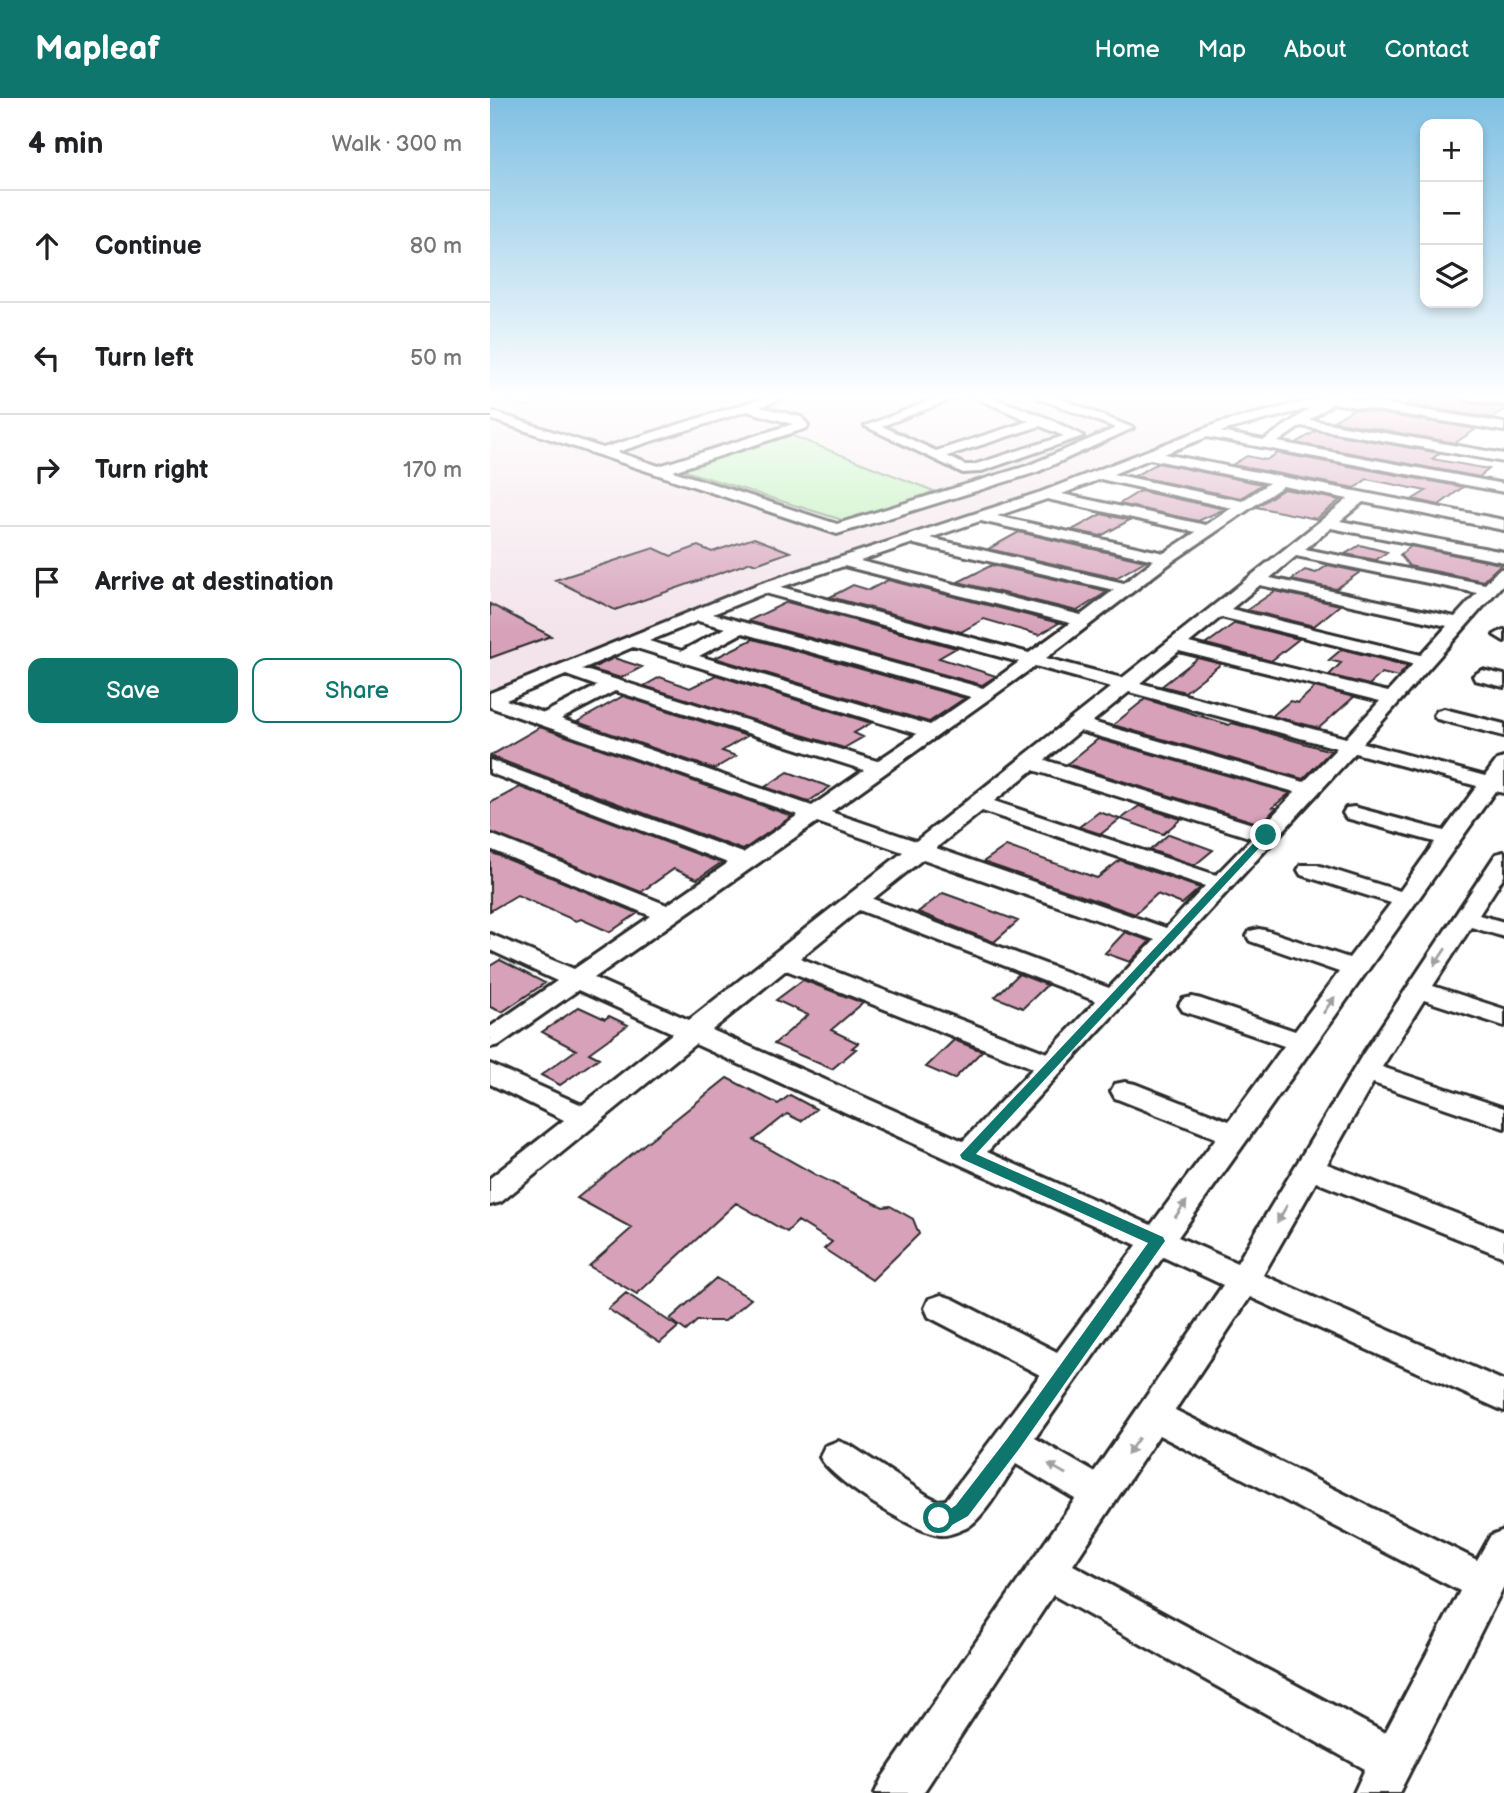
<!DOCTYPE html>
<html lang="en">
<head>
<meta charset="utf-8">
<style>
  body { margin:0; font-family:"Balsamiq Sans",sans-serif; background:#f2f2f2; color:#202124 }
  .controls { position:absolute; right:21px; top:21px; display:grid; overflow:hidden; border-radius:14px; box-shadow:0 4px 10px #0003 }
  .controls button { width:63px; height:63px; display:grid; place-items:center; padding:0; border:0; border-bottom:2px solid #e0e0e0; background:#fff; color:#202124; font:35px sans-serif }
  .stop { position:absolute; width:21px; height:21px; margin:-16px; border:5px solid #0f766e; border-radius:50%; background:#fff }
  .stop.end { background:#0f766e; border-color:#fff; box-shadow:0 2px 7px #0008 }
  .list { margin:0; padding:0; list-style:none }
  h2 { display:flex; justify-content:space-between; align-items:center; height:91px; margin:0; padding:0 28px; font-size:30px }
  h2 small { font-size:23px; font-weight:400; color:#757577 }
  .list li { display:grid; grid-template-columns:46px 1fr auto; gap:21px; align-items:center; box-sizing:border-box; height:112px; padding:0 28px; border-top:2px solid #e0e0e0 }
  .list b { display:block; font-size:26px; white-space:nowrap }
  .list em { font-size:23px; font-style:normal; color:#757577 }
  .actions { display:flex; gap:14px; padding:21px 28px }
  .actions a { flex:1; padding:16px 0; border:2px solid #0f766e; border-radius:14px; text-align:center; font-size:24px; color:#0f766e }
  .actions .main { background:#0f766e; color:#fff }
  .icon { flex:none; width:38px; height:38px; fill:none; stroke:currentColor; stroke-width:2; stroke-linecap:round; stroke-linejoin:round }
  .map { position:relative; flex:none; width:1014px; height:1695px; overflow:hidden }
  header { display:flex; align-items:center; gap:42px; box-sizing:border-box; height:98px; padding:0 35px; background:#0f766e; color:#fff }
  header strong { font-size:33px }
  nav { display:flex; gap:38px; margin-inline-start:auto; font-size:24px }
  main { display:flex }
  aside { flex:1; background:#fff }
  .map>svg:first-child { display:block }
</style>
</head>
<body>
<header>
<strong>Mapleaf</strong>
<nav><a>Home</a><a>Map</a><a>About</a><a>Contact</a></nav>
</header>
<main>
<aside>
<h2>4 min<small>Walk · 300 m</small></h2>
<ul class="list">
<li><svg class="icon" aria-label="ahead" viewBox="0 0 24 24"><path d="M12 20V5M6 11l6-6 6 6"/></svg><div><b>Continue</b></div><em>80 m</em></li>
<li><svg class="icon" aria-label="left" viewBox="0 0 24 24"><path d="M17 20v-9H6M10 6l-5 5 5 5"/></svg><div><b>Turn left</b></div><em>50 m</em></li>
<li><svg class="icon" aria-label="right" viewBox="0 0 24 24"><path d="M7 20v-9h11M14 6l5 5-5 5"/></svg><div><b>Turn right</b></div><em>170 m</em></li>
<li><svg class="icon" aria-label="arrive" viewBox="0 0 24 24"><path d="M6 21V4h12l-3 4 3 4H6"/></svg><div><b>Arrive at destination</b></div></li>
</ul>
<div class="actions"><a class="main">Save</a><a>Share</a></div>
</aside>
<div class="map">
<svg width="1014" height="1695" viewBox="0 0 1014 1695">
  <rect width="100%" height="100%" fill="#fff"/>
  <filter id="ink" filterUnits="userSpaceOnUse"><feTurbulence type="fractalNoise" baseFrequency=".0143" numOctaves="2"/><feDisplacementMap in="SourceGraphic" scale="14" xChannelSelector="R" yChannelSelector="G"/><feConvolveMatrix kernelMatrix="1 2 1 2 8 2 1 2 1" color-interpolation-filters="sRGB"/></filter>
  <g filter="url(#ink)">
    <!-- built -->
    <path fill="#f3e3ea" d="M0 297H849L729 328 584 389 259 495 0 597Z"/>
    <!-- green -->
    <path fill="#b5edb0" stroke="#708c6e" stroke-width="2" d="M295 335 444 393 365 426 189 371Z"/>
    <!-- water -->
    <path fill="#82d2dc" stroke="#5f8f95" stroke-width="2" d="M0 297H88L34 309Z"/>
    <!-- building -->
    <path fill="#d6a1b9" stroke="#2b2b2b" stroke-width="2" d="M932 297 967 299 975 304 1014 309V312L1002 320 916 307Z
      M864 311 986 331 965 345 843 323Z
      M826 333 950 355 942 361 999 371 989 379 806 345Z
      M788 355 973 389 949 407 923 401 936 393 877 381 865 390 742 367 757 358 776 362Z
      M668 365 772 386 751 400 644 378Z
      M794 391 850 402 826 421 766 409Z
      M650 393 735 411 708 423 629 406Z
      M611 416 640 422 611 438 582 432Z
      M529 434 655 463 626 480 498 451Z
      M264 440 300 454 266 466 261 464 125 512 65 482 164 450 181 458 208 448 222 454Z
      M870 447 897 454 886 462 855 456Z
      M921 448 1011 466 993 483 919 468 910 457Z
      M502 467 609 491 617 494 587 513 468 484Z
      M838 467 870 474 846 491 801 482 815 472 826 475Z
      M398 482 569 525 549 537 494 521 471 534 340 499 363 487 379 492Z
      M785 493 850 507 824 528 757 512Z
      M297 504 466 550 449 560 506 578 492 587 258 523Z
      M0 506 61 538 0 560Z
      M745 525 809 541 781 563 716 546Z
      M263 541 475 600 439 624 225 560Z
      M852 551 918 568 908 579 892 575 879 587 839 577 851 565 839 562Z
      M124 560 152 569 131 580 100 571Z
      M708 560 731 566 695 594 672 588Z
      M226 577 381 625 364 635 373 639 354 650 154 588 170 579 200 590Z
      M825 589 864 599 829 630 782 618 800 603 808 605Z
      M133 598 257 638 232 653 246 658 224 671 87 624Z
      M655 601 739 627 742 625 841 653 813 681 623 627Z
      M50 629 299 717 301 719 253 752 0 658Z
      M608 641 800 695 783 709 786 710 771 726 577 666Z
      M298 674 340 689 318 704 275 689Z
      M30 689 231 765 207 781 184 771 151 794 0 734V705Z
      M649 708 691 721 673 736 631 721Z
      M609 714 630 721 611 736 589 729Z
      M679 736 723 752 705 767 660 752Z
      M516 748 607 780 630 762 710 790 692 806 667 796 645 816 493 764Z
      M0 754 148 815 120 834 91 821 86 823 27 797 0 813Z
      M453 795 478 804 528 823 504 844 428 814Z
      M635 834 660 843 640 864 615 855Z
      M10 862 55 885 12 914 0 909V868Z
      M529 876 557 887 533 910 505 899Z
      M313 882 373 905 341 932 368 945 362 950 366 951 342 971 284 946 318 917 286 902Z
      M89 909 115 921 119 918 138 927 99 955 109 960 70 987 51 977 86 952 52 934Z
      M464 942 492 953 464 981 436 969Z
      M237 980 288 1006 300 997 326 1011 311 1023 297 1016 264 1042 328 1078 393 1109 400 1108 423 1121 429 1136 382 1182 334 1151 342 1144 308 1123 297 1134 246 1105 147 1196 99 1168 142 1130 87 1100Z
      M226 1180 261 1201 235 1223H207L196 1233 180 1221Z
      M136 1195 188 1229 170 1245 118 1211Z"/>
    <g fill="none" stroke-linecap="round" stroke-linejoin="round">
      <!-- street casing -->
      <g stroke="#2b2b2b" stroke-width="6">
        <path id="street" d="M284 297H301L270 309 311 319 318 327 317 330 183 373 347 426 537 368 626 330 548 300 546 297H562L643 330 547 374 347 436 0 321V313L113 350ZM257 313 303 326 169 368 127 354Z
          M456 297H472L392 328 446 353 539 323 480 297H496L557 320 593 338 489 374 473 375 375 328ZM550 328 574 338 483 367H475L457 358Z
          M842 297H861L858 300 1014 325V333L843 305 820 322 1014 356V364L811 328 788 344 1014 386V394L717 339 674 356 1014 422V432L873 404 850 423 1014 454V464L841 430 815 451 995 486 1008 472 1014 470V485L873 645 995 678 1007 662 1014 660V695L1005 693 688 1139 747 1165 873 956 1006 756 1014 754V778L989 817 1014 824V839L981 829 943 888 1014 911V928L934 902 892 969 1014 1010V1030L883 985 837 1066 1014 1134V1159L826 1084 773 1177 1014 1283V1313L760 1199 685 1312 987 1462 1001 1437 1014 1432V1488L909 1695H864L875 1671 563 1497 433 1695H385L392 1680 585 1401 526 1366C514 1383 494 1421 476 1430 469 1433 459 1438 450 1437 425 1435 340 1381 330 1359L335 1348 348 1343 361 1348 438 1398 448 1403 456 1402 550 1277 439 1219 435 1210 439 1201 451 1197 463 1201 567 1254 647 1147 205 946 11 1104 0 1107V1080L74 1022 0 986V966L92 1007 183 935 88 892 9 947 0 949V929L67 883 0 852V836L84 871 161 818 0 751V736L177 807 238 765 0 675V662L253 755 308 717 0 609V595L269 486 551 394 729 325ZM821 310 774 342 730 334 739 331ZM660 361 779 385 752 403 623 376ZM610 381 742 410 716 427 572 396ZM793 388 858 401 632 580 556 560 683 463ZM557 401 706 434 674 455 507 418ZM490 423H491L664 462 634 485 440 440ZM423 445 424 446 624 492 591 517 370 463ZM806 458 987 495 965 519 780 480ZM354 468 580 525 539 555 291 489ZM770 487 957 528 931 557 741 511ZM275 495 529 564 493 590 223 516ZM731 519 923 566 898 594 699 545ZM208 523 235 530 192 553 159 543ZM252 535 481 599 440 627 209 558ZM143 549 427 636 387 663 92 571ZM689 553 890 603 856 640 650 585ZM545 568 621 589 426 743 341 714ZM76 577 107 588 54 615 16 602ZM125 593 374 672 322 708 71 621ZM639 594 847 650 814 684 602 624ZM590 633 805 694 772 729 555 662ZM865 655 987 688 954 733 864 709 856 710 853 715 856 720 945 744 910 793 827 767H811L808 772 811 777 901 805 859 860 778 833 769 831 760 833 757 838 760 843 849 874 805 933 711 901 702 899 693 901 689 907 693 913 794 948 739 1023 645 986 635 984 625 986 621 993 625 1000 726 1040 661 1127 497 1054ZM543 672 762 740 726 777 504 703ZM492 713 715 788 676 830 446 750ZM327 724 413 754 199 922 104 880ZM433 761 665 842 619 890 383 801ZM369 812 606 903 557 955 310 860ZM296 872 543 970 473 1043 222 932ZM673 1159 733 1187 604 1374 545 1340ZM669 1337 970 1493 895 1635 583 1467Z
          M969 297 1014 299V307L975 301Z
          M1013 532H1014V543L1004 537Z
          M992 572 1014 577V589L985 582 983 578Z
          M954 611 1014 626V638L947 621 944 617 947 613Z"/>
      </g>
      <!-- street -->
      <use href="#street" fill="#fff" fill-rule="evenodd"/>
    </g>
    <!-- one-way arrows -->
    <defs><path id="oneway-solid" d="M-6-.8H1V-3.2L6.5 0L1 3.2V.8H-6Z" transform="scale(1.75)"/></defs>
    <g fill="#a0a0a0">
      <use href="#oneway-solid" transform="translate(950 859) rotate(124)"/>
      <use href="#oneway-solid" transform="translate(839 907) rotate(-55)"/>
      <use href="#oneway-solid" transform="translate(691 1111) rotate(-55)"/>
      <use href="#oneway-solid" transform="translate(792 1116) rotate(120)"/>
      <use href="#oneway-solid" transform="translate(643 1348) rotate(125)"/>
      <use href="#oneway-solid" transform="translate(567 1371) rotate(-150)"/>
    </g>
  </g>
  <!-- sky -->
  <linearGradient id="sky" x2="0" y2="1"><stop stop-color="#7fc0e3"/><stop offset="0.56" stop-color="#fff"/><stop offset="1" stop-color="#fff" stop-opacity="0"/></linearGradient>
  <rect width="1014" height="534" fill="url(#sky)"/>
  <!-- route -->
  <path fill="#0f766e" d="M773 735 781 737 486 1056 673 1139 675 1143 529 1351 478 1418 462 1427 443 1426 440 1420 443 1415 459 1412 466 1407 517 1341 658 1145 472 1061 470 1057Z"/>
</svg>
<div class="controls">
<button>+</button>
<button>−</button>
<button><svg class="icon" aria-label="layers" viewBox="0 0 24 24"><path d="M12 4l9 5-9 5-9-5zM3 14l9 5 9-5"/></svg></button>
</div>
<div class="stop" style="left:449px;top:1420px"></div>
<div class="stop end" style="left:776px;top:737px"></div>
</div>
</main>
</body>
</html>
